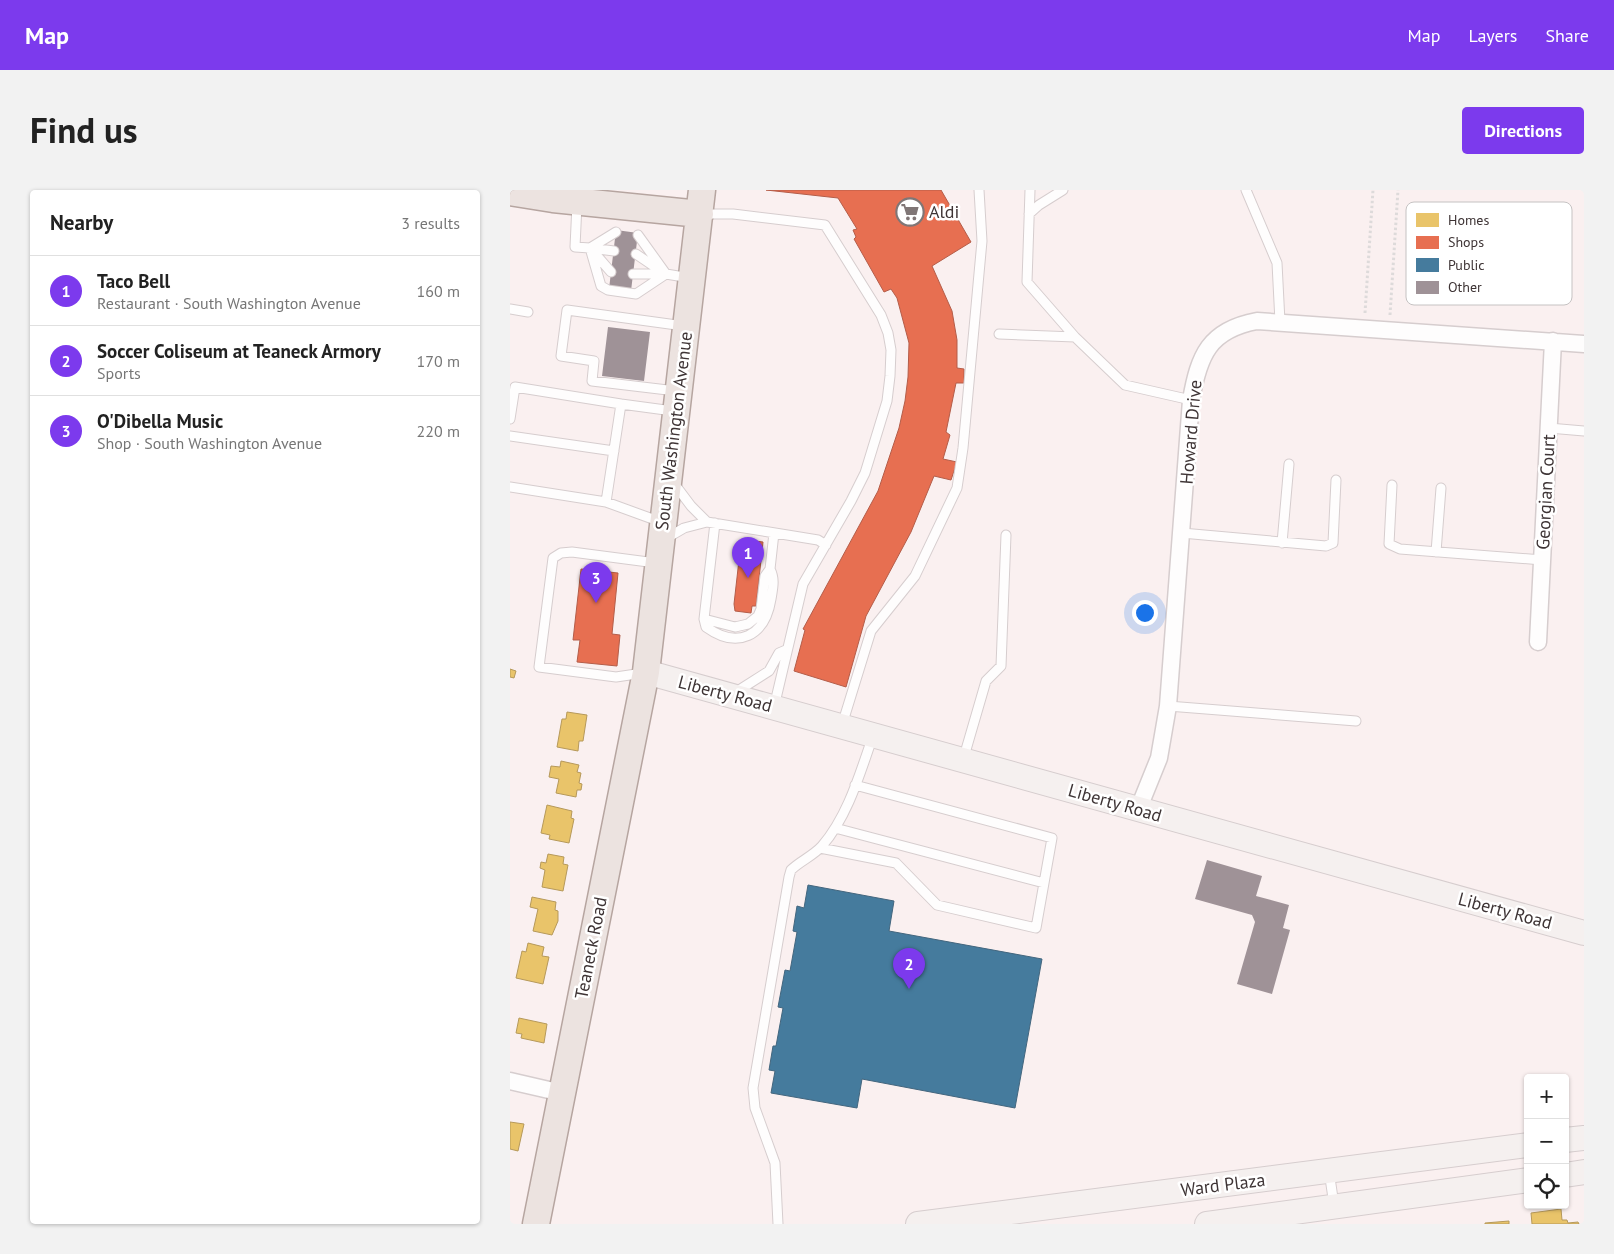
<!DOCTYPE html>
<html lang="en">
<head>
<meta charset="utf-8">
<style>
  body { margin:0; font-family:"PT Sans",sans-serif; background:#f2f2f2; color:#222 }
  .controls { position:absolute; right:15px; bottom:15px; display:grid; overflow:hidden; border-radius:5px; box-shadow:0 1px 4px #0004 }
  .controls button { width:45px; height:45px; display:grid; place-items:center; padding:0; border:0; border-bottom:1px solid #e0e0e0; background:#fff; color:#222; font:25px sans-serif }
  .you { position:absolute; left:634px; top:422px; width:18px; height:18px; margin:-12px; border:4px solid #fff; border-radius:50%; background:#1a73e8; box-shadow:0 0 0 8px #1a73e833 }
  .badge { display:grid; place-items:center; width:32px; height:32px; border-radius:50%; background:#7c3aed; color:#fff; font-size:16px; font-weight:700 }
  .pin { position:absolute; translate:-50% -41px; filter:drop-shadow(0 1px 2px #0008) }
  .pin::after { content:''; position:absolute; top:26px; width:18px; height:15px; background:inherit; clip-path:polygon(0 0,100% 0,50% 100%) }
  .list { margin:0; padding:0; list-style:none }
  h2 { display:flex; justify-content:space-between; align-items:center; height:65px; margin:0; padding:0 20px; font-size:21px }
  h2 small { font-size:16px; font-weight:400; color:#767676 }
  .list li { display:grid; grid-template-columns:32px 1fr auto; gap:15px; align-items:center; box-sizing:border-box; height:70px; padding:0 20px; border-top:1px solid #e0e0e0 }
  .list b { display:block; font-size:19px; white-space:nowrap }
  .list p { margin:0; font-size:16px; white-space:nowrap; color:#767676 }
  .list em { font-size:16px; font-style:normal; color:#767676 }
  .icon { flex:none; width:28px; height:28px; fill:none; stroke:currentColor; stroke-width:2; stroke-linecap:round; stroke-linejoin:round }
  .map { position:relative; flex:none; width:1074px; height:1034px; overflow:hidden; border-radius:5px }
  header { display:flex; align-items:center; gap:30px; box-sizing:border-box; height:70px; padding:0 25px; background:#7c3aed; color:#fff }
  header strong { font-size:24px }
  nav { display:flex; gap:28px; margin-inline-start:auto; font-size:18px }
  .intro { display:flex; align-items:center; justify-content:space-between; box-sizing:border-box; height:120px; padding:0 30px }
  h1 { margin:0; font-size:35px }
  .button { padding:12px 22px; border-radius:5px; background:#7c3aed; color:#fff; font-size:18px; font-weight:700 }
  main { display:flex; gap:30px; padding:0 30px }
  aside { flex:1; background:#fff; border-radius:5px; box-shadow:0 1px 4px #0004 }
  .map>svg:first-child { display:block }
</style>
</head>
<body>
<header>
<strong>Map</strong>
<nav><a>Map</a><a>Layers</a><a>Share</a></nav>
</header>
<div class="intro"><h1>Find us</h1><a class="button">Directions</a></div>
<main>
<aside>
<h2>Nearby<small>3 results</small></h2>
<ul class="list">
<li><span class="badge">1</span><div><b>Taco Bell</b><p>Restaurant · South Washington Avenue</p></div><em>160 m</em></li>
<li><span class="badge">2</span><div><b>Soccer Coliseum at Teaneck Armory</b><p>Sports</p></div><em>170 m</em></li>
<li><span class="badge">3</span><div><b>O'Dibella Music</b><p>Shop · South Washington Avenue</p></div><em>220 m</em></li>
</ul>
</aside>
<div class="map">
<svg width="1074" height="1034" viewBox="0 0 1074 1034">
  <rect width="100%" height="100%" fill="#faf0f0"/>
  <!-- homes -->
  <path fill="#e9c46a" stroke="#b6995a" d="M0 479 6 481 4 488 0 487Z
    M57 522 77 525 73 551H69L68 561 47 557 52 529H56Z
    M51 571 69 575 67 582 71 583 69 593 72 594 71 600H67L66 607 46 603 49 589 39 587 41 576 50 577Z
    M37 615 62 621 61 628 64 629 59 653 39 649 40 645 31 643Z
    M38 664 54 667 53 674 58 675 53 701 32 697 35 680 30 678 31 672 36 673Z
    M22 707 46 712 45 720 48 721V731L42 745 23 741 28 719 20 717Z
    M18 753 34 757 32 766 39 767 33 794 6 788 12 761 16 762Z
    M9 828 37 834 34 853 11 848 12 844 6 843Z
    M0 932 14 934 8 961 0 959Z
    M1051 1019 1052 1030H1057L1058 1033 1068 1032 1069 1034H1022L1021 1023Z
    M999 1031V1034H975V1033Z"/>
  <!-- shops -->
  <path fill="#e76f51" stroke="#b45d49" d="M256 0H431L461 52 422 76 442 121 447 150V178L454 179V193H446L436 242 440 245 433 269 447 272 441 290 424 286 401 342 356 426 336 497 284 481 295 440 293 439 368 301 389 238 395 211 398 187 399 153 387 108 381 99 374 102 344 49 346 47 343 40 347 39 328 8Z
    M238 350 253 352 246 416H242L241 423 225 421 224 414 230 361 237 362Z
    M71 379 108 383 102 444 110 445 107 476 67 472 70 450H63Z"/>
  <!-- public -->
  <path fill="#457b9d" stroke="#43667e" d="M298 695 384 711 379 741 532 769 505 918 352 889 347 918 261 903 265 881 259 880 263 856H266L273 818 268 817 275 780 280 781 287 742 283 741 287 716 294 718Z"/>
  <!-- building -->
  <path fill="#9f9297" d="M106 40 128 43 121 101 99 99Z
    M98 137 140 142 134 191 92 186Z
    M697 670 752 686 746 706 779 715 773 738 780 740 762 804 727 794 745 732 742 725 685 709Z"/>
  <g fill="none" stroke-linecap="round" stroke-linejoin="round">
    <!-- lane casing -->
    <g stroke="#d6cdce" stroke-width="11">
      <path id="lane" d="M520 0 517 92 565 147
        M736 0 767 73 770 132
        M67 14 65 57 80 58 106 42
        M191 24H223L315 35 371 125 378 143 381 160 380 186 377 211 355 283 341 311 293 394 264 517
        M519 24 529 15 553 0
        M128 45 156 84
        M80 58 91 96 98 100 126 104 156 84
        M80 58 104 61
        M82 60 101 82
        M126 64 151 81
        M123 84H156L180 88
        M0 119 18 122
        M489 144 565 147 615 195 681 210
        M166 201 82 191 84 171 51 166 57 120 174 136
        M0 229 5 197 111 214
        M1039 238 1074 241
        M0 246 104 261
        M163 292 181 316 197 332
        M882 295 879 354 890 359 1032 370
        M0 297 96 312 151 332
        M96 312 111 214 163 221
        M205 333 194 429 196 437C228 460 255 446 261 409 263 397 265 389 260 379
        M672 343 816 356 823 353 826 290
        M155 349 174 338 197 332 308 350 316 355
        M772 353 779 274
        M926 362 931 298
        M194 429 225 437 238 434 248 426 251 419 255 386 260 379 264 343
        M133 483 106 487 29 477 43 368 51 363 62 362 146 373
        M226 502 259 481 269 463 276 460
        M658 516 846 531
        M332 535 361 441 405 386 447 298 453 258 472 51 469 0
        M453 570 476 491 491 476 496 345
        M325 638 534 693
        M310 658 386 673 427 715 526 738 542 648 345 595
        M819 981 824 1015
        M268 1034 265 973 245 918 243 898 279 687 281 680C290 671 303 666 312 656 338 626 350 583 363 546"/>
    </g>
    <!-- street casing -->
    <g stroke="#d6cdce" stroke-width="19">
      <path id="street" d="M1028 452 1043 151
        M628 620 649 568 658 516 681 210C689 165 699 140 747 131L1074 154
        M0 891 52 903"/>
    </g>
    <!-- secondary casing -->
    <g stroke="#d6cdce" stroke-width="26">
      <path id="secondary" d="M136 482 1074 743
        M1055 950 1074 948
        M1055 985 1074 982
        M408 1034 1018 955
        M697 1034 1018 990"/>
    </g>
    <!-- primary casing -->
    <g stroke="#b6a5a0" stroke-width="29">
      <path id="primary" d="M0 2 43 9 190 24
        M26 1034 136 482 192 0"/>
    </g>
    <!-- path -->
    <path stroke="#dddada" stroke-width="3" stroke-dasharray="2.5 2.5" stroke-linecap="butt" d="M855 123 863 0
      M880 125 888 0"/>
    <!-- lane -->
    <use href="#lane" stroke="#fefdfd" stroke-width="9"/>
    <!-- street -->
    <use href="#street" stroke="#fefdfd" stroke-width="16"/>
    <!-- secondary -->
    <use href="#secondary" stroke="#f5f0ef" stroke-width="24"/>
    <!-- primary -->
    <use href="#primary" stroke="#ece3e0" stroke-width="26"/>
  </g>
  <!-- icons -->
  <defs>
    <g id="supermarket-ring" transform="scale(1.4375)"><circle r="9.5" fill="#fff" stroke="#807676" stroke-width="1.5"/><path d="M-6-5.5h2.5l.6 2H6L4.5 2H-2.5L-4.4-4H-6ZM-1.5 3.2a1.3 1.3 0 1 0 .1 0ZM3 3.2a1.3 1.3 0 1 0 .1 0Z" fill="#807676"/></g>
  </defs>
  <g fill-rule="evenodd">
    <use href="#supermarket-ring" x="400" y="22"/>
  </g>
  <g text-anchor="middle" stroke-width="5" stroke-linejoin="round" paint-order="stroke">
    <!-- poi labels -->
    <g font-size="18" fill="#3e3435" stroke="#fff" text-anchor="start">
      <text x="419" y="28">Aldi</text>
    </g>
    <!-- street labels -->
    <g font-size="18" fill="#3e3435" stroke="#fff">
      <text transform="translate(164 241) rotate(-83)" y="6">South Washington Avenue</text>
      <text transform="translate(681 242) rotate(-85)" y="6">Howard Drive</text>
      <text transform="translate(1036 302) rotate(-87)" y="6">Georgian Court</text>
      <text transform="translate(215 504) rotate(15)" y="6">Liberty Road</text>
      <text transform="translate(605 613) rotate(16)" y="6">Liberty Road</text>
      <text transform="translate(995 721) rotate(15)" y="6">Liberty Road</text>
      <text transform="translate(81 758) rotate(-79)" y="6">Teaneck Road</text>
      <text transform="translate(713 995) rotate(-7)" y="6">Ward Plaza</text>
    </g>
  </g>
  <!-- legend -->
  <rect x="896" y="12" width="166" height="103" rx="8" fill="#fff" stroke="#c5c2c2" stroke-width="1"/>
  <rect x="906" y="23" width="23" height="14" fill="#e9c46a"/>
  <rect x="906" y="46" width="23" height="13" fill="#e76f51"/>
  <rect x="906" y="68" width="23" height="14" fill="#457b9d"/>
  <rect x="906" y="91" width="23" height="13" fill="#9f9297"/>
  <g font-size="14" fill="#3e3435">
    <text x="938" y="35">Homes</text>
    <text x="938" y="57">Shops</text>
    <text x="938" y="80">Public</text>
    <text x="938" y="102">Other</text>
  </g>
</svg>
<div class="controls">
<button>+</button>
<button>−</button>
<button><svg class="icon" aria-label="locate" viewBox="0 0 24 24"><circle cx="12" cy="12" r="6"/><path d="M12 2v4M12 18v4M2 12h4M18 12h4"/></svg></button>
</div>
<div class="you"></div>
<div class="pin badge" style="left:238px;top:388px">1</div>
<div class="pin badge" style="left:399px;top:799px">2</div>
<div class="pin badge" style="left:86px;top:413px">3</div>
</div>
</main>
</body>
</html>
